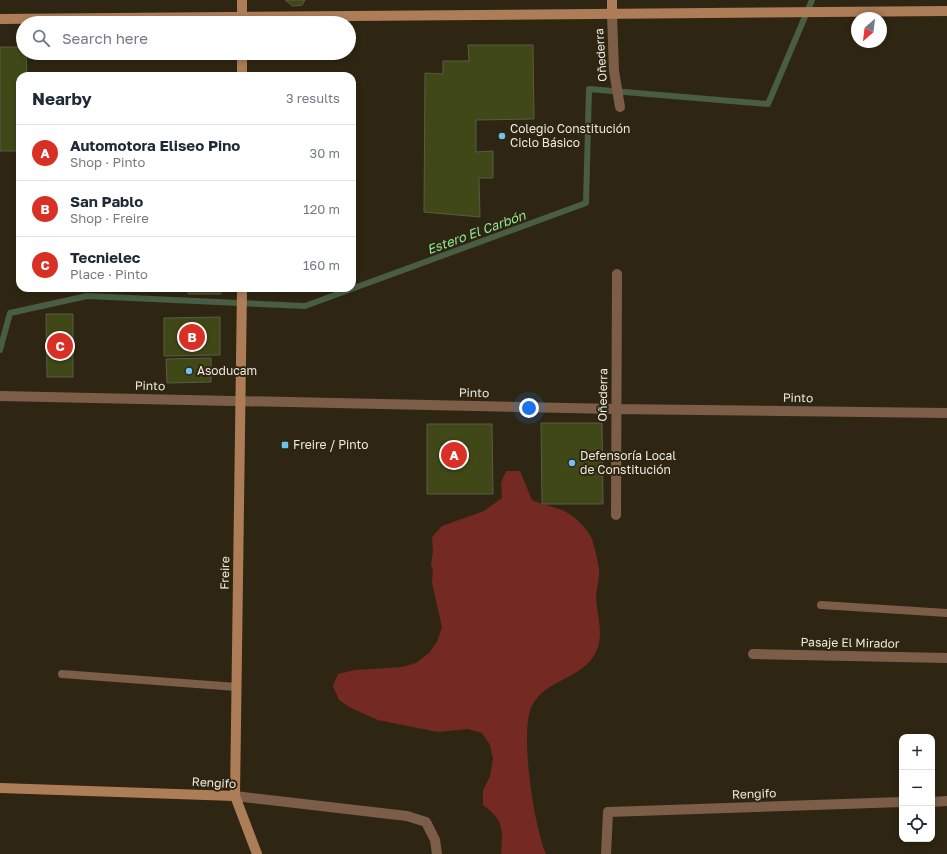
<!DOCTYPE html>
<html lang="en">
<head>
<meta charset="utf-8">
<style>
  body { margin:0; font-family:"Golos Text",sans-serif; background:#f6f6f7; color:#1f2937 }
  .controls { position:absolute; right:12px; bottom:12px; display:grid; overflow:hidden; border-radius:8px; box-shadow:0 2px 6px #0003 }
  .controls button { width:36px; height:36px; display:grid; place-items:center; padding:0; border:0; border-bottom:1px solid #e0e1e3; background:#fff; color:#1f2937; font:20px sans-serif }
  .compass { position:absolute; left:851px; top:12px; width:36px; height:36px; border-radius:50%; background:#fff; box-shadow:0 2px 6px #0003; rotate:208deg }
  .you { position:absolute; left:529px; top:408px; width:14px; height:14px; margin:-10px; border:3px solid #fff; border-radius:50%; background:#1a73e8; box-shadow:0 0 0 6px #1a73e833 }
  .badge { display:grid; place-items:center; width:26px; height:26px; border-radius:50%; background:#d93025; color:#fff; font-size:13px; font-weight:700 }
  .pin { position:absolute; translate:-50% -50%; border:2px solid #fff; box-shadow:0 1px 4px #0006 }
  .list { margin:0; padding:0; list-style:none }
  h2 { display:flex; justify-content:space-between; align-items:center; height:52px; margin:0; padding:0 16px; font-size:17px }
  h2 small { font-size:13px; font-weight:400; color:#747a83 }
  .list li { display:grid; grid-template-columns:26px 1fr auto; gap:12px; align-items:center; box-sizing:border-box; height:56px; padding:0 16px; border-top:1px solid #e0e1e3 }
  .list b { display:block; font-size:15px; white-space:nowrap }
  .list p { margin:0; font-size:13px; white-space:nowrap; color:#747a83 }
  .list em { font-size:13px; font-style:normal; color:#747a83 }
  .icon { flex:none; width:22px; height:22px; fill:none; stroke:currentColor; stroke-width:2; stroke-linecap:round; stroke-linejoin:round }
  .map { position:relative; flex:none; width:947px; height:854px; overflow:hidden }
  .search { position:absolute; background:#fff; box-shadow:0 2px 6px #0003; left:16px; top:16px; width:340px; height:44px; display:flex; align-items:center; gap:10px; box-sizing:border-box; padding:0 14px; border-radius:22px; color:#747a83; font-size:15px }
  .panel { position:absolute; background:#fff; box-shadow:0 2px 6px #0003; left:16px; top:72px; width:340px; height:220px; border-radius:12px }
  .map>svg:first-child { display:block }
</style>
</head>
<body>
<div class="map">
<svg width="947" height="854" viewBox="0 0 947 854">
  <rect width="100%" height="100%" fill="#2e2612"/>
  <!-- green -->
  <path fill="#742a23" d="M506 471H520L532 500C552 509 565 506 582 525 585 528 589 533 591 537 593 540 599 565 599 569 600 579 596 589 596 599 598 621 606 641 591 660 574 680 541 683 531 708 520 736 534 826 546 854H501C503 830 504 820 483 805V791L490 776 493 759 490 745 482 733 468 729 438 732 378 720 351 708 339 700 333 686 338 674 355 670 402 667 416 663 429 653 437 642 442 627 432 583 433 569 431 566 433 551 432 537 442 526 484 511 502 498 501 483Z"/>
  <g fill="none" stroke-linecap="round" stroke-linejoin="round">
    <!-- stream -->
    <path stroke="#485d44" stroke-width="6" d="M0 350 10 313 87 296 305 306 586 203 589 89 768 104 812 0"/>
  </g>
  <!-- building -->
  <path fill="#414818" stroke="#585c46" d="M285 0H305L302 5 293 6Z
    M468 45H533L534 119 476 120V152L493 151V178H479L480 217 424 212 425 73 443 74V61H469Z
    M0 47H23V53H26L27 76H20V151H0Z
    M188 288H221V294H188Z
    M46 314H73V377H47Z
    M220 317V355L164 356V318Z
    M211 358V382L167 383 166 359Z
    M541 423H602L603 504H542Z
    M427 424H492L493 494H427Z"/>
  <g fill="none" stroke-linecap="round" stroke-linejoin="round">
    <!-- lane -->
    <path stroke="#7c5e48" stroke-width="8" d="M821 605 947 613
      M62 674 237 687"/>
    <!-- street -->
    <path stroke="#7c5e48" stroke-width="10" d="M612 14 614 71 620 107
      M0 396 615 409 947 413
      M616 515 617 274
      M753 654 947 658
      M235 796 407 816 426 822 435 840 437 854
      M932 802 947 801
      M606 854 608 812 902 802"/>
    <!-- secondary -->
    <path stroke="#ad7d58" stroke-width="10" d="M612 14V0
      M0 19 947 11
      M242 22V0
      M242 53V76
      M242 288 235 796 257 854
      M0 788 235 796"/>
  </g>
  <!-- markers -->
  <g fill="#6dc2f3" stroke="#2e2612" stroke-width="1.5">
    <circle cx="502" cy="136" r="4"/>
    <circle cx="189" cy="371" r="4"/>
    <rect x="281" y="441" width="8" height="8" rx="2"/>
    <circle cx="572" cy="463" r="4"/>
  </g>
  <g text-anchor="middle" stroke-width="4" stroke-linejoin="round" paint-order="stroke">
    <!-- street labels -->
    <g font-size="12" fill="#efeadd" stroke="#2e2612">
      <text transform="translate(601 55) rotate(-94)" y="4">Oñederra</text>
      <text transform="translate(150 386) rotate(1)" y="4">Pinto</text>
      <text transform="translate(474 393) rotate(1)" y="4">Pinto</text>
      <text transform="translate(603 395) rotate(-89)" y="4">Oñederra</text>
      <text transform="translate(798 398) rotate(1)" y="4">Pinto</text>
      <text transform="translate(225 573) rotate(-89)" y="4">Freire</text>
      <text transform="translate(850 643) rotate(1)" y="4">Pasaje El Mirador</text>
      <text transform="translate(214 783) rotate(3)" y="4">Rengifo</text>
      <text transform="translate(754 794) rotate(-2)" y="4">Rengifo</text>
    </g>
    <!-- poi labels -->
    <g font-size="12" fill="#efeadd" stroke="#2e2612" text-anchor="start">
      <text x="510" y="133">Colegio Constitución<tspan x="510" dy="14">Ciclo Básico</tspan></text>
      <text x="197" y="375">Asoducam</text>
      <text x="293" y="449">Freire / Pinto</text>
      <text x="580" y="460">Defensoría Local<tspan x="580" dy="14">de Constitución</tspan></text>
    </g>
    <!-- water labels -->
    <g font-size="13" font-style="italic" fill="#8ce995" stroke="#2e2612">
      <text transform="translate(476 232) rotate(-20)" y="5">Estero El Carbón</text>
    </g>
  </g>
</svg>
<div class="controls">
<button>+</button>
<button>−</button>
<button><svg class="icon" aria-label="locate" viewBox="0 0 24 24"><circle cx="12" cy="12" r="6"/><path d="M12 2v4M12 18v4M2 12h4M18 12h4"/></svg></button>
</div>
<svg class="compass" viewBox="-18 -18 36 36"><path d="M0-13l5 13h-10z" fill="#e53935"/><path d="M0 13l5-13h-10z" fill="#747a83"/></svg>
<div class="you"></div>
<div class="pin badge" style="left:454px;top:455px">A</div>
<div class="pin badge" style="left:192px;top:337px">B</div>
<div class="pin badge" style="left:60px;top:346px">C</div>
<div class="search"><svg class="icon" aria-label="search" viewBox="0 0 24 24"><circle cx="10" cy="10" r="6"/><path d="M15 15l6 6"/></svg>Search here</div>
<section class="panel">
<h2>Nearby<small>3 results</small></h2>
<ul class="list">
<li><span class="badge">A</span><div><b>Automotora Eliseo Pino</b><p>Shop · Pinto</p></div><em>30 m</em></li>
<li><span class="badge">B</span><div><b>San Pablo</b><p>Shop · Freire</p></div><em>120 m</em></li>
<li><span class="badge">C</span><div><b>Tecnielec</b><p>Place · Pinto</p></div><em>160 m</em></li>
</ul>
</section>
</div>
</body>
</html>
